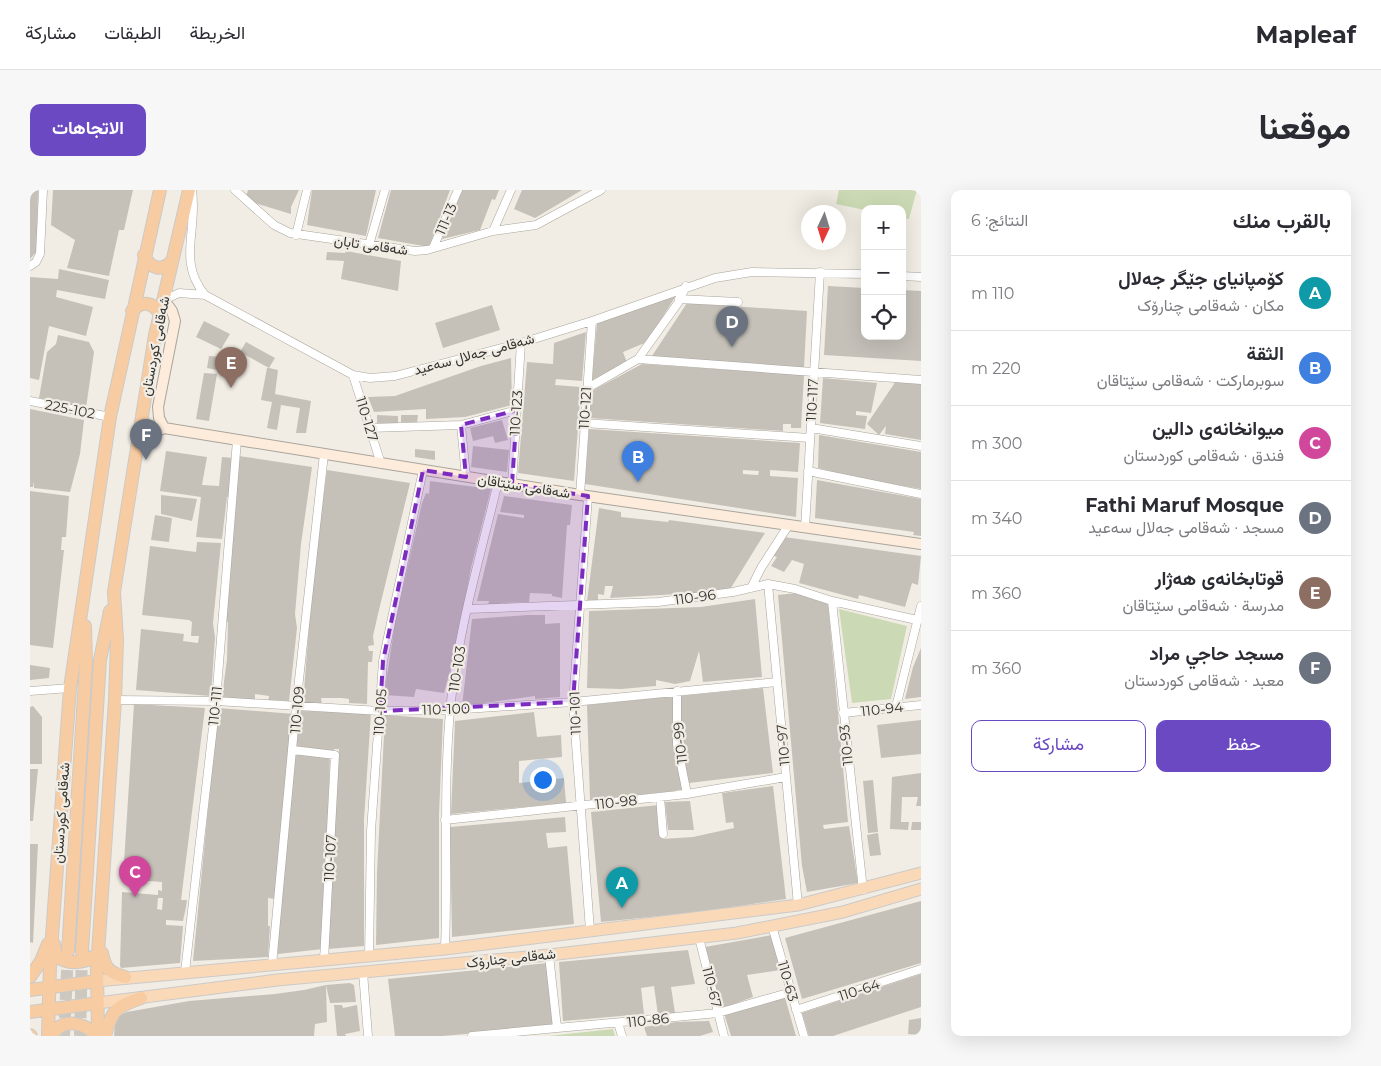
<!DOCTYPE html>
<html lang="ar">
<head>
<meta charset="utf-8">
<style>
  body { margin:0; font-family:Montserrat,Vazirmatn,sans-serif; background:#f7f7f7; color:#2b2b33; direction:rtl }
  .controls { position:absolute; right:15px; top:15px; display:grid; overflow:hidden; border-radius:10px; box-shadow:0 5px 20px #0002 }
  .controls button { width:45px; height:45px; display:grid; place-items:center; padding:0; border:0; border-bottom:1px solid #e1e1e2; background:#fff; color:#2b2b33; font:25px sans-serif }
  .compass { position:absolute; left:771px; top:15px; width:45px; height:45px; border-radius:50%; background:#fff; box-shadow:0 5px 20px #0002; rotate:184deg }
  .you { position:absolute; left:512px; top:589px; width:18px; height:18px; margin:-12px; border:4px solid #fff; border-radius:50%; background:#1a73e8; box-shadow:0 0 0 8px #1a73e833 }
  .badge { display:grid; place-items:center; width:32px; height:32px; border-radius:50%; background:#6b49c2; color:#fff; font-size:16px; font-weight:700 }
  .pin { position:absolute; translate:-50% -41px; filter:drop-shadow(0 1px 2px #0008) }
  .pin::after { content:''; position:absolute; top:26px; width:18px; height:15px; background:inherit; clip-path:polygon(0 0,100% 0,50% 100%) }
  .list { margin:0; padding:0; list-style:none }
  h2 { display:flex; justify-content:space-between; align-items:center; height:65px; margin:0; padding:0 20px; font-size:21px }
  h2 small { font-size:16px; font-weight:400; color:#7c7c81 }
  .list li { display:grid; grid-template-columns:32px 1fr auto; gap:15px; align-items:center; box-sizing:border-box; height:75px; padding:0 20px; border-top:1px solid #e1e1e2 }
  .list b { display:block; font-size:19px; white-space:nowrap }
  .list p { margin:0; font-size:16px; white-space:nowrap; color:#7c7c81 }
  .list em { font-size:16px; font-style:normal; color:#7c7c81 }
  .actions { display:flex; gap:10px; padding:15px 20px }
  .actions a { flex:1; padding:11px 0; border:1px solid #6b49c2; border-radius:10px; text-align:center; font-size:18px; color:#6b49c2 }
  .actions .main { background:#6b49c2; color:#fff }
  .icon { flex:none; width:28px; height:28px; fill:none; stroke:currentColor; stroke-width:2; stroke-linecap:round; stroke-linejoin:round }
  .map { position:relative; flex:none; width:891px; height:846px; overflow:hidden; direction:ltr; border-radius:10px }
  header { display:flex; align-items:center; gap:30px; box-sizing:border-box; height:70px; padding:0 25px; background:#fff; border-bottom:1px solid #e1e1e2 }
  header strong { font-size:24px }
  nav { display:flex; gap:28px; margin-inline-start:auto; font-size:18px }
  .intro { display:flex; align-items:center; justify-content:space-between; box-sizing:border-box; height:120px; padding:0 30px }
  h1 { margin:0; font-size:35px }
  .button { padding:12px 22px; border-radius:10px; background:#6b49c2; color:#fff; font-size:18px; font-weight:700 }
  main { display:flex; gap:30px; padding:0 30px }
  aside { flex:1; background:#fff; border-radius:10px; box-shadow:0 5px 20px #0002 }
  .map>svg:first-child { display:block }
</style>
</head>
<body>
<header>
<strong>Mapleaf</strong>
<nav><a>الخريطة</a><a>الطبقات</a><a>مشاركة</a></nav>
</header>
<div class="intro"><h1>موقعنا</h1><a class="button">الاتجاهات</a></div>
<main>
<aside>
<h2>بالقرب منك<small>النتائج: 6</small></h2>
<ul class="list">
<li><span class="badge" style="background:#0f9aa8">A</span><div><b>کۆمپانیای جێگر جەلال</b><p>مكان · شەقامی چنارۆک</p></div><em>110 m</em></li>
<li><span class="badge" style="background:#3f7fe0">B</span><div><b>الثقة</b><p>سوبرماركت · شەقامی سێتاقان</p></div><em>220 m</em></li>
<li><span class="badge" style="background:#d1479c">C</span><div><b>میوانخانەی دالین</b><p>فندق · شەقامی کوردستان</p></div><em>300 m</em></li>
<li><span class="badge" style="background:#6b7280">D</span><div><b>Fathi Maruf Mosque</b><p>مسجد · شەقامی جەلال سەعید</p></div><em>340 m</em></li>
<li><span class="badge" style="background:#8d6e63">E</span><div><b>قوتابخانەی هەژار</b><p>مدرسة · شەقامی سێتاقان</p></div><em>360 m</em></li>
<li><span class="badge" style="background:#6b7280">F</span><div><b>مسجد حاجي مراد</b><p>معبد · شەقامی کوردستان</p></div><em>360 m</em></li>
</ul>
<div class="actions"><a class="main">حفظ</a><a>مشاركة</a></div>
</aside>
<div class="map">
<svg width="891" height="846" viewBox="0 0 891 846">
  <rect width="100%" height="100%" fill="#f1ede4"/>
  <!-- green -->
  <path fill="#cbdab4" d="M809 0H887L879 29 872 28V19L835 20 806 14Z
    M809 419 877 436 861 509 822 513Z
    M583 839 585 846H519Z"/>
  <!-- building -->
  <path fill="#c5c1b9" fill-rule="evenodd" d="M0 0H8L7 61 0 69Z
    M23 0H103L94 40H89L79 86 37 78 45 50 21 35Z
    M218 0H269L261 17V24L215 10Z
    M282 0H346L336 46 277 35Z
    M361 0H420L399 57 348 48Z
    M432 0H469L465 10 462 9 450 40 412 49Z
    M492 0H552L505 28 484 19Z
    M316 61 371 71 368 101 311 89 314 71 296 70 297 62 315 63Z
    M29 79 79 90 75 109 27 100 26 107 63 117 56 146 19 136 9 190 0 188V87L28 89Z
    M798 96 835 98V146H872V100L891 101V171L794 165Z
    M647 104 617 152 593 162 597 173 562 190 567 133Z
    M657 113 777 121 774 178 622 166Z
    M462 115 470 140 413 158 405 133Z
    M174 131 200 144 191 159 166 147Z
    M556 142 552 191 526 189 525 195 551 197 544 291 488 283 497 172 523 174 524 153Z
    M28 145 59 152 64 162 56 218 9 208 17 162 26 154Z
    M216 152 245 168 239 178 248 180 245 204 281 211 276 243H266L270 218 251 215 247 240 237 238 242 212 231 210 237 178H239L210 162Z
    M179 166 193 167 192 181 177 178Z
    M481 168 482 215 435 227 396 229V219L344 222 338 207 365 206 451 176Z
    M612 174 774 185 771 238H761V234H753V241L559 228 560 202Z
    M174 183 187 184 179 231 166 229Z
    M793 188 847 193 841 223 826 221V225L837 226 835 239 790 233Z
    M866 191 891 193V250L855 244 856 236 849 245 837 234Z
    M0 219 54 230 50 264 40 302 4 298V291L3 297H0Z
    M347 225 368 226V234L347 233Z
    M371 225H388L387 233 371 232Z
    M472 230 478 250 465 253 463 246 443 251 440 238Z
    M559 239 770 253 768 282 740 280V286L768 288 766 327 555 294ZM713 280 729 281 728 285 713 284Z
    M789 245 891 262V299L828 288 788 278Z
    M443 256 479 260 477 282 441 277Z
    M385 259 405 261V270L385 267Z
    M136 261 177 267 172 295 189 296 192 267 204 268 200 307H197L192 349 166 347 171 307 130 301Z
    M209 266 282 277 271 354 265 424 267 438 259 511 243 510V513L238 512 239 506 225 504V510L192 507 197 469 198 433 193 425Z
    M297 280 380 293 348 424 343 446 344 455 338 456 339 461H343L342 472H338L337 514 319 513V509L312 508H291L292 516 273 513 283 385Z
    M787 290 891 309V346L883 345 884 342 785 328Z
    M400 291 461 299 441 378 425 462 414 503 386 499 384 507 354 505 365 433 392 313 396 303 399 304Z
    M0 301 39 306 36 347H32L31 360H34L23 458 0 455Z
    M131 305 167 309 162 331 131 324Z
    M474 306 542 315 540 335H537L532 408 522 406V404L500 403 499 412 470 413 469 416 458 415 459 411H447L468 324 494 328V325L470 322Z
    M569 318 591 322V327L638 332 639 330 735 343 699 401 580 408 583 396H575L574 405 568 404V412L557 411Z
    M125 325 142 328 139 352 121 350Z
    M754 347 891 366 888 395 882 393 875 417 829 405 828 409 769 393 774 374 762 370 754 382 741 376 747 367 741 365Z
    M167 352 191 353 183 433 185 447 181 506 106 500 111 439 154 444 153 451 168 453 169 446H161L162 432 159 430 112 425 120 356 166 362Z
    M767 403 798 413 818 632 793 635 794 639 819 636 828 693 777 702 772 676 748 405Z
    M725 409 732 487 673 492 669 461 660 491 645 494 626 490V496L591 499 557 498 559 421 671 417Z
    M497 425H515V434L530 433V507L505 509V506L498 507 432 516 442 429Z
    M891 458V507L875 509 883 477Z
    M0 475 20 478 19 488 0 490Z
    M733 498 743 583 659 593 649 552 650 506Z
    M646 506 648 578 654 600 560 610 557 515Z
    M104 514 175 518 151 710H157L156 717 153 731 136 730V735L153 736 150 773 91 778 90 776 92 702 128 705V700L132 701V692L93 689ZM128 708H133L132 720 127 719Z
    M3 516 12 527V574H0V517Z
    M188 518 264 524 245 709 238 708V736H240L238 767 163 771Z
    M268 521 341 522 334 630V756L298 759 309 559H304L303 564 266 559Z
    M504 522 507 547 531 545 532 567 489 571V593L534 588 536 613 421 624 425 531Z
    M355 525 413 529 409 625V748L346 755 347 682Z
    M891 530V564L851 568 847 535Z
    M266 562 300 566 293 759 248 764V737Z
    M0 579H8L3 631H0Z
    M891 583V616H886L888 607H872L871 632H879L878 640 860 639 862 587Z
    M843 590 848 642 838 643 833 591Z
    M743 596 756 709 669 722 571 732 561 622 629 615 632 649 663 647 704 638 703 632 696 633 692 603Z
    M660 611 664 640H638L635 612Z
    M535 627 536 642 516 643 518 658 537 656 544 734 422 747 420 637Z
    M882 632H891V640H881Z
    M848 643 851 665 840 666 837 645Z
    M0 654H8L3 753 0 752Z
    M891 711V773L772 809 755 748Z
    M742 745 751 780 717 785 723 807 690 819 675 757Z
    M658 760 665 794 641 797 645 823 628 825 624 796 611 798 614 824 533 831 529 772Z
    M518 773 525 836 413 846H365L358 789Z
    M891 784V817L803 846H779L772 823Z
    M320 793 324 795 326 812 300 813 296 795 297 832 285 834 284 846H84L85 834 90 825 97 822 159 811 245 804 274 800 296 795Z
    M754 804 766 846H701L694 823Z
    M304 815H312L313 818 327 815 330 841 315 844 316 846H307Z
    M891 828V845L878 844 879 830Z
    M679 831 683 842 670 846H617L614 837 646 832Z"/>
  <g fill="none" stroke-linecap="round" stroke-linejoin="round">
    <!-- trunk-tunnel -->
    <path stroke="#ccc8c0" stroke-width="12" stroke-dasharray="12 6" stroke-linecap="butt" d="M34 846 38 761
      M50 846 52 762"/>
    <!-- minor casing -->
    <g stroke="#a9a59c" stroke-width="9">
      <path id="minor" d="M162 0C168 41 147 71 175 105L323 185 340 188 365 186 491 153 562 131 685 88 722 82 835 84
        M205 0 244 35 260 43 385 61 397 60 463 41 506 35 571 0
        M463 41 481 0
        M266 45 277 0
        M339 55 355 0
        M403 58 428 0
        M0 76 6 72 10 64 13 0
        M872 86 891 87
        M649 109 708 112
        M134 110 149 103 175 105
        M608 169 891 190
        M323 185 351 274
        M556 199 608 169 648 113 656 96
        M0 211 80 227
        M554 233 780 248
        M431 235 436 287
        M340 238 431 235 487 220
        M781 238 891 256
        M778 281 891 304
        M482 294 491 153
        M550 305 562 131
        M558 306 543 514 560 740
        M775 338 790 82
        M738 394 768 715
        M721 398 731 378 758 336
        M802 411 833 700
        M437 419 628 412 703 402 738 394 765 399 802 411 887 430
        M0 501 40 498
        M647 501V554L657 604
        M85 510 186 511 350 521 420 520 543 512 747 492
        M866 517 891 416
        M813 523 891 515
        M263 560 305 565 294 770
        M630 607 633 644
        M415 630 657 604 756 587
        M742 736 774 846
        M669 748 694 846
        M415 759C418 680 413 601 420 521 427 444 450 367 468 292
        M519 765 527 838
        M339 767 341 641 353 471 393 280
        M242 775 266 517 294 264
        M155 782 186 511 207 250
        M333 782 338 846
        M766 820 891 779
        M588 833 592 846
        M442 846 688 823 761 802"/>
    </g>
    <!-- secondary casing -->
    <g stroke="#a9a59c" stroke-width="12">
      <path id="secondary" d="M134 110 142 121 145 131 128 217 129 228 134 238
        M108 260 119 245 134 238 550 305 891 354"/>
    </g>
    <!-- primary casing -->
    <g stroke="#cbcac9" stroke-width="13">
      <path id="primary" d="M67 791 415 759 768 715 891 683
        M68 813 247 790 519 765 707 743 813 722 891 699"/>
    </g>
    <!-- trunk casing -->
    <g stroke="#cbcac9" stroke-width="14">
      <path id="trunk" d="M114 65C120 79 132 82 142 71
        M102 121C112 110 124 112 130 125
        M24 754 26 766C39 776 57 773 69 763
        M38 761 56 474 55 436
        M52 762 70 470 80 421
        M72 763C75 779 80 783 95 787
        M0 787 11 771 18 754
        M0 800 67 791
        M0 822 68 813
        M0 845 1 846
        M18 846 20 774 40 498 80 227 130 0
        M22 846C30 827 56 832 66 846
        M68 846 67 778 85 510 87 450 84 402 125 145 159 0
        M75 846C82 819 86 817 111 808"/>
    </g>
    <!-- minor -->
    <use href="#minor" stroke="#fff" stroke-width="8"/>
    <!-- secondary -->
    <use href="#secondary" stroke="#fdecdc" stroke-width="10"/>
    <!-- primary -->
    <use href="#primary" stroke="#fad9b9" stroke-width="11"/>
    <!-- trunk -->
    <use href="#trunk" stroke="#f8cca2" stroke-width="12"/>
  </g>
  <!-- marked area -->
  <path fill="#7b2cbf" fill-opacity="0.2" stroke="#7b2cbf" stroke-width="4" stroke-dasharray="10 6" stroke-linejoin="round" d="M487 220 482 294 558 306 543 512 350 521 353 471 393 280 436 287 431 235Z"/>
  <g text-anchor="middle" stroke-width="4.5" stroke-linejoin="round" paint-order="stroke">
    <!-- street labels -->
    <g font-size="14" fill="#363431" stroke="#f1ede4">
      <text transform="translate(416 29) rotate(-67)" y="5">111-13</text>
      <text transform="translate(341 55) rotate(8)" y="5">شەقامی تابان</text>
      <text transform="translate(125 156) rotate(-79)" y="5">شەقامی کوردستان</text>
      <text transform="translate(444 164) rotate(-15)" y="5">شەقامی جەلال سەعید</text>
      <text transform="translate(782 210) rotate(-87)" y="5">110-117</text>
      <text transform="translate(555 218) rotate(-86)" y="5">110-121</text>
      <text transform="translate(40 219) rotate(11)" y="5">225-102</text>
      <text transform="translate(486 223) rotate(-86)" y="5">110-123</text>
      <text transform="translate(337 229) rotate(73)" y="5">110-127</text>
      <text transform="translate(494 296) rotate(9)" y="5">شەقامی سێتاقان</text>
      <text transform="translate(665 407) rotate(-8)" y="5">110-96</text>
      <text transform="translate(427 479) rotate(-81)" y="5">110-103</text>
      <text transform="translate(185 516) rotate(-84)" y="5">110-111</text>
      <text transform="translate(416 519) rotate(-2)" y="5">110-100</text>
      <text transform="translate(852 519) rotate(-6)" y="5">110-94</text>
      <text transform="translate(267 520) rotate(-85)" y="5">110-109</text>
      <text transform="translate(350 522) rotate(-86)" y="5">110-105</text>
      <text transform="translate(545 523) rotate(-92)" y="5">110-101</text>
      <text transform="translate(650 553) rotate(-96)" y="5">110-99</text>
      <text transform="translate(753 555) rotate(-95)" y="5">110-97</text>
      <text transform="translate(816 555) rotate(-96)" y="5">110-93</text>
      <text transform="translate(586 612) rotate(-6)" y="5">110-98</text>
      <text transform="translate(31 623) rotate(-86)" y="5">شەقامی کوردستان</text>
      <text transform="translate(300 668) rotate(-87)" y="5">110-107</text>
      <text transform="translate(481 768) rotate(-6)" y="5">شەقامی چنارۆک</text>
      <text transform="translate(758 791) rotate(74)" y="5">110-63</text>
      <text transform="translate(682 797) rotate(76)" y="5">110-67</text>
      <text transform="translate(829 800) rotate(-18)" y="5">110-64</text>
      <text transform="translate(618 830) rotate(-6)" y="5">110-86</text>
    </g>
  </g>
</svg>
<div class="controls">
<button>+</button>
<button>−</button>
<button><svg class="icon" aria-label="locate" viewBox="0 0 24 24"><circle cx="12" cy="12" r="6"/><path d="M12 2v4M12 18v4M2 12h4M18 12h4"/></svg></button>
</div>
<svg class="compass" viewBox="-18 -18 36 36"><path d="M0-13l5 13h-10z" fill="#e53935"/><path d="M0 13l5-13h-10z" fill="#7c7c81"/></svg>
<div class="you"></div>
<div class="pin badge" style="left:592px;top:718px;background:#0f9aa8">A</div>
<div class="pin badge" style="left:608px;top:292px;background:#3f7fe0">B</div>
<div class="pin badge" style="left:105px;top:707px;background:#d1479c">C</div>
<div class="pin badge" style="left:702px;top:157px;background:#6b7280">D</div>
<div class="pin badge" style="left:201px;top:198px;background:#8d6e63">E</div>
<div class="pin badge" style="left:116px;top:270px;background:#6b7280">F</div>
</div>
</main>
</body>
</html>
